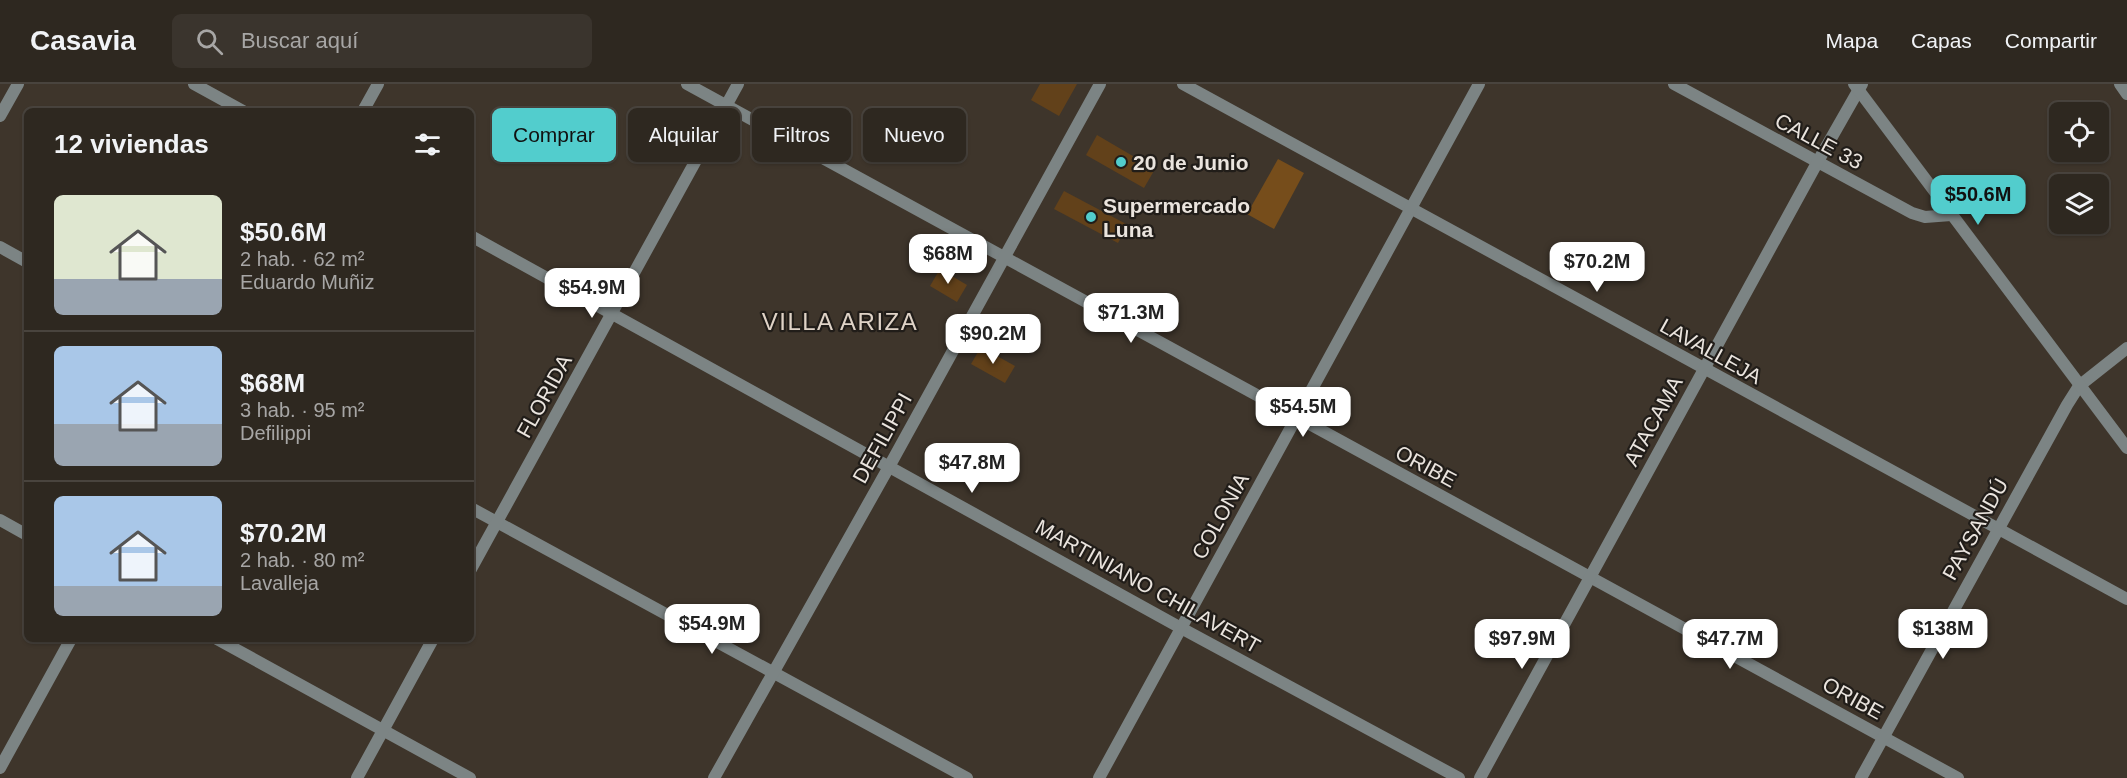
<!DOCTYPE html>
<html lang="es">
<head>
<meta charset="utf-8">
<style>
  :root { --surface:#2e2820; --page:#3a342d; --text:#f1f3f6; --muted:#a7a6a5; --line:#49443e; --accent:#52cdcd }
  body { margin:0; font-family:Helvetica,sans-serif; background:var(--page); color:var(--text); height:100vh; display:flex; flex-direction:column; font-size:22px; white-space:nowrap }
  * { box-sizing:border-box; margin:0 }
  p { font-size:20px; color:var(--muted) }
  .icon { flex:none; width:33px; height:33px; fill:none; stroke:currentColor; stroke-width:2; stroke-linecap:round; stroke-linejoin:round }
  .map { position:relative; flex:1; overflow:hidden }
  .drawer { position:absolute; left:24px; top:24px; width:450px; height:534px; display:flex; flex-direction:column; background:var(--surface); border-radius:9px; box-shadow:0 2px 4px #0004,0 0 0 2px var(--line) }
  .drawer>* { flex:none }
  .top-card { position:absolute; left:492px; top:24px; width:570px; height:54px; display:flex; gap:12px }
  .controls { position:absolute; left:2049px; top:18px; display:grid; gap:12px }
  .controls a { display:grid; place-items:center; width:60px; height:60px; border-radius:9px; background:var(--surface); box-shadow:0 2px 4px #0004,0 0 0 2px var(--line); font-size:30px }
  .price { position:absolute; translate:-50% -51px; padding:0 14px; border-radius:12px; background:#fff; color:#222; font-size:20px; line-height:39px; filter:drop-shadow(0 2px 3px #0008) }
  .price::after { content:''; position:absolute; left:50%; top:36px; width:18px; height:14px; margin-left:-9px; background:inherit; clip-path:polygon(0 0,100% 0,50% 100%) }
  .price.selected { background:var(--accent); color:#111 }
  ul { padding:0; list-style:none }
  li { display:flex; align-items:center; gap:18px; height:150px; padding:0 30px }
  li+li { border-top:2px solid var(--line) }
  li span { display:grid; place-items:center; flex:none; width:168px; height:120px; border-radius:9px; color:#555 }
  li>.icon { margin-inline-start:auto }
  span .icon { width:72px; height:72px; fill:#fffc; stroke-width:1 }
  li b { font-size:26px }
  h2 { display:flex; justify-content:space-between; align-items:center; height:72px; padding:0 30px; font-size:26px }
  .tag { padding:0 21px; border-radius:9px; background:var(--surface); box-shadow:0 2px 4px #0004,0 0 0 2px var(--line); font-size:21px; line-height:54px }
  .tag.selected { background:var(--accent); color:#111 }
  header { display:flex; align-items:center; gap:36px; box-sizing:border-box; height:84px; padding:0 30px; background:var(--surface); border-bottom:2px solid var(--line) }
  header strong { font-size:28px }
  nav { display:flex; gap:33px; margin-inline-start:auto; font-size:21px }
  .search { width:420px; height:54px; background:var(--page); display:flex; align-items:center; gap:15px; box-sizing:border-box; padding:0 21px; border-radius:9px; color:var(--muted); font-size:22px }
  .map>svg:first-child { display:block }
</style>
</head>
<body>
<header>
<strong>Casavia</strong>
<div class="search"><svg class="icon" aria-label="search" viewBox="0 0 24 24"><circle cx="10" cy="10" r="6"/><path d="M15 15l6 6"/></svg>Buscar aquí</div>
<nav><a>Mapa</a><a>Capas</a><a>Compartir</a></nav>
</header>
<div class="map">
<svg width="2127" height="694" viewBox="0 0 2127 694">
  <rect width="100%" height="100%" fill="#3e352b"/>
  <polygon fill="#764d1b" points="1278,75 1304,89 1274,145 1247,130"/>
  <g fill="#62411a">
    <polygon points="1040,0 1077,0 1059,32 1031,16"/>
    <polygon points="1097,51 1155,85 1144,104 1086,71"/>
    <polygon points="1064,107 1128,141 1118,159 1054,125"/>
    <polygon points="940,185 967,201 957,218 930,202"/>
    <polygon points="981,263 1015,282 1005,299 971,280"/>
  </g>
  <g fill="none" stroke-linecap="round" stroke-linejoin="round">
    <g stroke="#7c8484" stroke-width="12">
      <polyline points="194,0 243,27"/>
      <polyline points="687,0 1958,694"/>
      <polyline points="1183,0 2127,515"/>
      <polyline points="1674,0 1912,129 1925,133 1951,131"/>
      <polyline points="2120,0 2127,10"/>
      <polyline points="363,27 378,0"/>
      <polyline points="0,32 18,0"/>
      <polyline points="471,152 1181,544 1459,694"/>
      <polyline points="0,163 27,178"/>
      <polyline points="471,424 967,694"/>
      <polyline points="0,436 27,451"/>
      <polyline points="471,485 738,0"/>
      <polyline points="217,555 470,694"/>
      <polyline points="0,684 71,555"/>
      <polyline points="357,694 433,555"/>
      <polyline points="714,694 890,381 1100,0"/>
      <polyline points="1099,694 1479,0"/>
      <polyline points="1480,694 1817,79 1862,0"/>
      <polyline points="1861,694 2067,321 2079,302 2127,264"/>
    </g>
    <polyline stroke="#7c8484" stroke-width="12" points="1854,0 2127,364"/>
  </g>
  <g fill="#52cdcd" stroke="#211d19" stroke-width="2">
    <circle cx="1121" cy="78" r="6"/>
    <circle cx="1091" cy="133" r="6"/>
  </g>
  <g text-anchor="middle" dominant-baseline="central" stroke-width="4.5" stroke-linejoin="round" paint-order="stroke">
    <g font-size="21" fill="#eae4de" stroke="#211d19">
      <text transform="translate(1819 57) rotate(28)">CALLE 33</text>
      <text transform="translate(1711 267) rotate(29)">LAVALLEJA</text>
      <text transform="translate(544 312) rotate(-61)">FLORIDA</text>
      <text transform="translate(1653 337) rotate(-61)">ATACAMA</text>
      <text transform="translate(882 354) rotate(-61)">DEFILIPPI</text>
      <text transform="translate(1426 382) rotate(28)">ORIBE</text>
      <text transform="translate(1220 432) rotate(-61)">COLONIA</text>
      <text transform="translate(1975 445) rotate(-61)">PAYSANDÚ</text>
      <text transform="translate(1148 502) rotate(29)">MARTINIANO CHILAVERT</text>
      <text transform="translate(1853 614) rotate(29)">ORIBE</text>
    </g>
    <g font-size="21" font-weight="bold" fill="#eae4de" stroke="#211d19" text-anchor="start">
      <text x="1133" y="78">20 de Junio</text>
      <text x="1103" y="121">Supermercado<tspan x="1103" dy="24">Luna</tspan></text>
    </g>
    <g font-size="24" letter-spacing="1.5" fill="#dfd3c7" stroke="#211d19">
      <text x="840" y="237">VILLA ARIZA</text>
    </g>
  </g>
</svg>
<div class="controls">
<a><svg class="icon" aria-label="locate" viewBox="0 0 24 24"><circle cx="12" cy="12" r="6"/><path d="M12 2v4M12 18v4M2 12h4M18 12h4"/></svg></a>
<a><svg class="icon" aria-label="layers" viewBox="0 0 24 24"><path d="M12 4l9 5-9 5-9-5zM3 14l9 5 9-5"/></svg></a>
</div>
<b class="price selected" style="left:1978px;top:142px">$50.6M</b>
<b class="price" style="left:948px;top:201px">$68M</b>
<b class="price" style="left:1597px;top:209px">$70.2M</b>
<b class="price" style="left:592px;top:235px">$54.9M</b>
<b class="price" style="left:1131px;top:260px">$71.3M</b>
<b class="price" style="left:993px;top:281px">$90.2M</b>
<b class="price" style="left:1303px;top:354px">$54.5M</b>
<b class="price" style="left:972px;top:410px">$47.8M</b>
<b class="price" style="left:712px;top:571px">$54.9M</b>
<b class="price" style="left:1943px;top:576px">$138M</b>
<b class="price" style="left:1522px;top:586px">$97.9M</b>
<b class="price" style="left:1730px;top:586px">$47.7M</b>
<div class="top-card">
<a class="tag selected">Comprar</a>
<a class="tag">Alquilar</a>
<a class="tag">Filtros</a>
<a class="tag">Nuevo</a>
</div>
<section class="drawer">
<h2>12 viviendas<svg class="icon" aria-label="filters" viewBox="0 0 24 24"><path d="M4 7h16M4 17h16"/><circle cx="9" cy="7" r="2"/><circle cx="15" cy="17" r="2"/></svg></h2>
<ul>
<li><span style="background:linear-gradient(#dfe7d0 70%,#9aa5b1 0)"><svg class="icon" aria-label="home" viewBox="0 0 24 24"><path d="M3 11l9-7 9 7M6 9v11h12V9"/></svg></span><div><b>$50.6M</b><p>2 hab. · 62 m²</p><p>Eduardo Muñiz</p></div></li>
<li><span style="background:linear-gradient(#a9c7e8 65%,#9aa5b1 0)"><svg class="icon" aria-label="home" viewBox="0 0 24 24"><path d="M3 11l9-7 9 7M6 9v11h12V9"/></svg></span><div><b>$68M</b><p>3 hab. · 95 m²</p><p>Defilippi</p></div></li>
<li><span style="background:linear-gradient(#a9c7e8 75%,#9aa5b1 0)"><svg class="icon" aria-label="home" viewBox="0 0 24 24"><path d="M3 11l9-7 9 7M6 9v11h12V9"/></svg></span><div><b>$70.2M</b><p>2 hab. · 80 m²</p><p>Lavalleja</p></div></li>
</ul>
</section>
</div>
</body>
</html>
